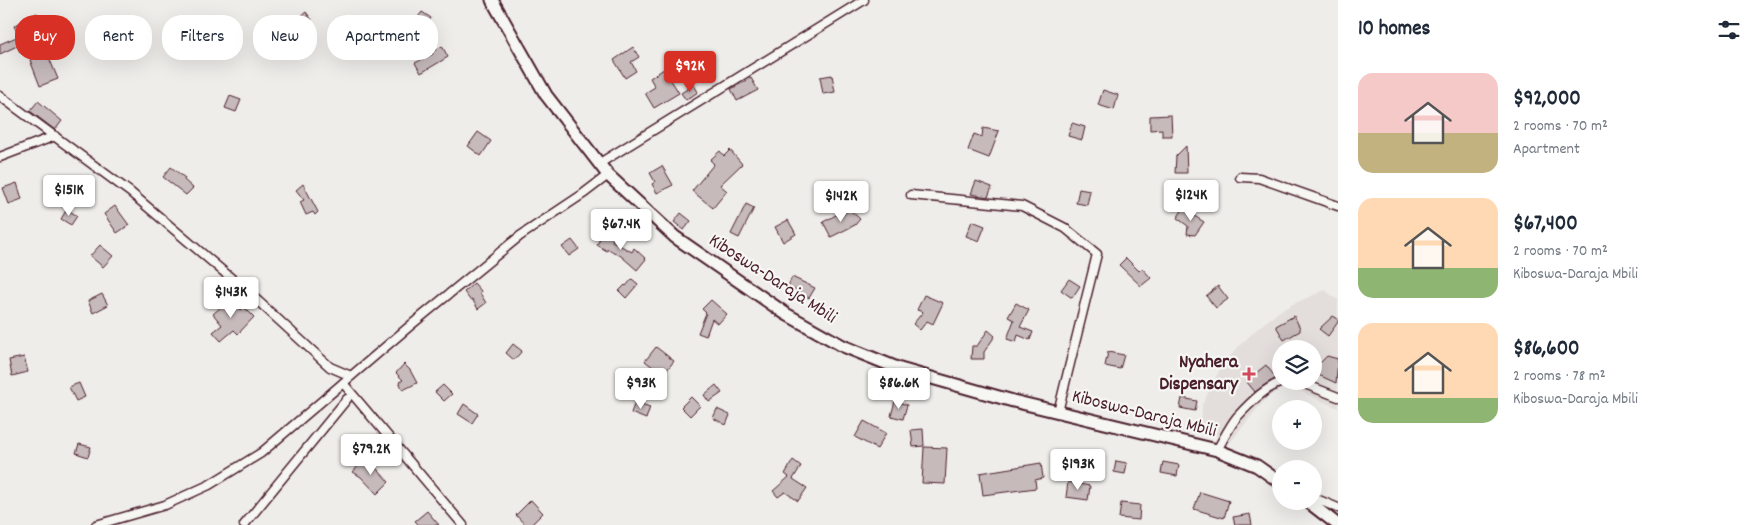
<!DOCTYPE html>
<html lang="en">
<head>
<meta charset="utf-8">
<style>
  :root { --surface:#fff; --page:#f6f6f7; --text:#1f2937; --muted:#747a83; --accent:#d93025 }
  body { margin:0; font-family:Dekko,sans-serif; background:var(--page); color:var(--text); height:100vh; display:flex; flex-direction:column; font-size:19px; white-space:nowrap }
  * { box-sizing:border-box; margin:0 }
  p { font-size:16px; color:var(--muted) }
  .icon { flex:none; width:28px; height:28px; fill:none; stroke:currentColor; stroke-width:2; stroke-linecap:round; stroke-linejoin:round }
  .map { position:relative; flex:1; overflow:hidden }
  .details { display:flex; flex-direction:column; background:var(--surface); width:425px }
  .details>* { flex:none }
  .banner { position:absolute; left:15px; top:15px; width:475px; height:45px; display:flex; gap:10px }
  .tools { position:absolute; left:1272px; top:340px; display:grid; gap:10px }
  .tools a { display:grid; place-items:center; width:50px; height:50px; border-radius:50%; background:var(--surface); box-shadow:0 5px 20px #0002; font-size:25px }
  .price { position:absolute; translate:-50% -42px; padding:0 11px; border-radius:5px; background:#fff; color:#222; font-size:16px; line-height:32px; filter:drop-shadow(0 1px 2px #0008) }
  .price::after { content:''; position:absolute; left:50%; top:30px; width:15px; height:11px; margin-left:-8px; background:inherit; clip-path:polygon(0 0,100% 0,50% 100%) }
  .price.selected { background:var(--accent); color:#fff }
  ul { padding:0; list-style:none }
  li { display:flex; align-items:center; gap:15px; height:125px; padding:0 20px }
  li span { display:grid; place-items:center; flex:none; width:140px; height:100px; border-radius:15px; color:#555 }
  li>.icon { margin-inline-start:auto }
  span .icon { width:60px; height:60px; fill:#fffc; stroke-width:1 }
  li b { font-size:21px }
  h2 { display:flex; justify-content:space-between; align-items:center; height:60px; padding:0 20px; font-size:21px }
  .pill { padding:0 18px; border-radius:20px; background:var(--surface); box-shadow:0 5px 20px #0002; font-size:18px; line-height:45px }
  .pill.selected { background:var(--accent); color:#fff }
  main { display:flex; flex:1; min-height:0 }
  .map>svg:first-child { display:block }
</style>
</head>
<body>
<main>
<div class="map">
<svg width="1338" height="525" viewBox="0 0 1338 525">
  <rect width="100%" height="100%" fill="#efedea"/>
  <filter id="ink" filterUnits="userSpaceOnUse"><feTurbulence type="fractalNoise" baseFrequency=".02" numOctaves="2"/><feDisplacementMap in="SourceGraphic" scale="10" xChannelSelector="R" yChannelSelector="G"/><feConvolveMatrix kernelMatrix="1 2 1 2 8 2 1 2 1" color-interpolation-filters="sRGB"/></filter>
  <g filter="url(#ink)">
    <path fill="#e3dedc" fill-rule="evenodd" d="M1325 290 1338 300V408L1297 390 1279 386 1257 409 1230 443 1201 428 1202 405 1221 367 1239 346 1259 327 1280 311 1295 303ZM1281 349H1314V381H1281Z"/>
    <g fill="#c6babb" stroke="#4a1f2b">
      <polygon points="306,12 312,20 307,24 310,28 297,40 285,28 299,15 300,17"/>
      <polygon points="422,12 431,18 424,28 422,28 407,41 408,44 398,50 393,41 409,31 408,30"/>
      <polygon points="37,13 48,35 20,52 17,46 0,54 0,44 19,36 14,26"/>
      <polygon points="442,46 448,57 421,73 415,63 433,54 432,52"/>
      <polygon points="633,47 639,57 631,62 636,71 625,78 614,60"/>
      <polygon points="47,53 58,79 40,86 30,60"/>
      <polygon points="664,69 679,93 654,108 645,93 655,87 650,78"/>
      <polygon points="832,75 835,92 823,94 820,77"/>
      <polygon points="751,78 758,90 737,101 731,89"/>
      <polygon points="694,85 698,92 686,100 681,93"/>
      <polygon points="1103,90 1118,95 1114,110 1098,105"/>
      <polygon points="230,96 241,100 236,112 225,108"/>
      <polygon points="38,101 62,121 55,130 30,111"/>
      <polygon points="1171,115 1172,136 1162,136 1162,129 1150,130 1150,116"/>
      <polygon points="1072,123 1085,127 1082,140 1068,136"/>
      <polygon points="983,128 999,131 989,158 968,150 974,134 982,137"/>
      <polygon points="478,132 491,141 481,156 468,146"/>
      <polygon points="1186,146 1187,173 1175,173 1176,156"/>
      <polygon points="730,150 742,164 720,185 727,191 713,208 692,191 714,164 710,160 720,151 724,156"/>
      <polygon points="662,166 673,185 657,193 652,184 655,182 650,173"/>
      <polygon points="171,167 185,178 184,180 193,188 186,195 163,177"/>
      <polygon points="976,181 992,187 988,197 971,194"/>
      <polygon points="17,183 22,199 9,204 3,188"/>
      <polygon points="303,184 318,212 315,215 313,212 306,215 300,202 304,200 296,190"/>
      <polygon points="1079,189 1090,191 1087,205 1076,203"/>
      <polygon points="746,204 754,208 739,238 731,234"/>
      <polygon points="115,206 129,225 117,233 104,214"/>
      <polygon points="67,209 77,216 71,225 61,219"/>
      <polygon points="849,209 860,219 855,225 831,237 823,222 838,214 840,218"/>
      <polygon points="1183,209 1204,222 1195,235 1187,234 1188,226 1177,218"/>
      <polygon points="681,213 691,221 684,230 674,222"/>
      <polygon points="788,220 796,234 783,242 775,227"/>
      <polygon points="972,221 985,226 979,241 966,236"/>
      <polygon points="603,232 614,237 612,241 632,252 634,248 646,259 637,270 621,256 608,249 607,251 597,245"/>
      <polygon points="572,240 579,249 569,256 562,247"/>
      <polygon points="100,245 113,256 103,267 90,256"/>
      <polygon points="1126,258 1139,271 1142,268 1151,278 1141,286 1119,265"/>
      <polygon points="792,277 815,288 809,298 788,286"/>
      <polygon points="632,279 638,284 626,298 619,291 625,285 626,286"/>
      <polygon points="1069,279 1080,286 1072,298 1061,290"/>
      <polygon points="474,283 481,291 480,293 486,303 478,309 472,299 470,300 464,292"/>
      <polygon points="1218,286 1228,299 1216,308 1206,296"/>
      <polygon points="102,294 108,305 93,313 88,301"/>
      <polygon points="924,295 943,303 933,324 927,321 920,330 913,324 923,312 917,310"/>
      <polygon points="231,298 241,310 244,307 254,317 238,334 234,330 221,341 213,332 222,325 213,314"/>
      <polygon points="711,300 727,314 718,324 712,319 706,336 698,333 706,313 702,309"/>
      <polygon points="1016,303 1029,310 1020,327 1033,332 1030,340 1018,335 1016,342 1007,339 1014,320 1008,317"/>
      <polygon points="1294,316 1300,328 1300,331 1284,340 1276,326"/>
      <polygon points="1333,316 1338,319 1338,322 1328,336 1319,329"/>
      <polygon points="988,330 995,336 984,352 984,359 971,359 972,346 977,346"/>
      <polygon points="513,344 522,351 514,360 506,353"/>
      <polygon points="656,347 674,361 663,375 645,361"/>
      <polygon points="1108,352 1124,355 1120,369 1105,366"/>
      <polygon points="1327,356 1338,359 1336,383 1314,373 1314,369"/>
      <polygon points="24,357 28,372 12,376 9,360"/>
      <polygon points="404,364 410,370 417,383 403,390 399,382 403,380 396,373"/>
      <polygon points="1266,365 1276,378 1255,392 1246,381"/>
      <polygon points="79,383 85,397 76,401 69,387"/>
      <polygon points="443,385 452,394 444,401 435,392"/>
      <polygon points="716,385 722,393 709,402 704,395"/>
      <polygon points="691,397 700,406 690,416 681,407"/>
      <polygon points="1182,398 1197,401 1195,411 1180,408"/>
      <polygon points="895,401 907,405 903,419 891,416"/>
      <polygon points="635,402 650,407 646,419 631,413"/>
      <polygon points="464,404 478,414 472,423 458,414"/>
      <polygon points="717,409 730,415 726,425 713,418"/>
      <polygon points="864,421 886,433 877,449 855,437"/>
      <polygon points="923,429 924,446 913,447 911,430"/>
      <polygon points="79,444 91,447 88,457 76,453"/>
      <polygon points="924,447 947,448 945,484 922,483"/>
      <polygon points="1066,455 1076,457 1074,469 1063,466"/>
      <polygon points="366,457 389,482 377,494 361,477 353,472"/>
      <polygon points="793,460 801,466 793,479 807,488 798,501 785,492 778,497 773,491 789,477 785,474"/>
      <polygon points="1116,461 1127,463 1125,474 1114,472"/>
      <polygon points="1163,462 1179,465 1177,476 1161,473"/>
      <polygon points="1041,463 1043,478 1035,480 1036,488 983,495 980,473"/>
      <polygon points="1068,482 1090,486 1088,500 1066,497"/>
      <polygon points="1200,492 1229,501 1224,518 1194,509"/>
      <polygon points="531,500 543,513 531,525 525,525 516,515"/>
      <polygon points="1121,503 1140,505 1139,520 1119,518"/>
      <polygon points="427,511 439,525 419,525 415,521"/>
      <polygon points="1250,514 1252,525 1235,525 1233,517"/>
    </g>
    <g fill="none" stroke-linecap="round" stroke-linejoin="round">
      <g stroke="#4a1f2b" stroke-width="11">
        <g id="minor">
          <polyline points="0,96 130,192 258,301 330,367 351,376"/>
          <polyline points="0,157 55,136"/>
          <polyline points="600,163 864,0"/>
          <polyline points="1240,177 1259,178 1338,206"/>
          <polyline points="911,195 1022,206 1065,228 1097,254 1058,412"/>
          <polyline points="1297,381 1338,397"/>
          <polyline points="343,383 463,525"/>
          <path d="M1217 450C1223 440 1229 427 1237 417 1249 404 1269 383 1287 381"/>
          <polyline points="1314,498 1338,508"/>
          <polyline points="96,525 165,505 209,485 261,453 411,325 520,236 583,194 608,175"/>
          <polyline points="244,525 347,399"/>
        </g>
      </g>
      <g stroke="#4a1f2b" stroke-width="15">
        <g id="secondary">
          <polyline points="492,0 546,95 608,175 675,237 786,314 843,346 900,369 1013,401 1217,450 1257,466 1281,483"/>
          <polyline points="1307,501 1338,525"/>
        </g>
      </g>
      <use href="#minor" stroke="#f6f6f2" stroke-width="8"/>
      <use href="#secondary" stroke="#f6f6f2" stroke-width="11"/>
    </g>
  </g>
  <path fill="#d1495b" stroke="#f6f6f2" stroke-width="2" d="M1246.5 366.5h5v5h5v5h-5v5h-5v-5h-5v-5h5z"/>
  <g text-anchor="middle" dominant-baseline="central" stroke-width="4.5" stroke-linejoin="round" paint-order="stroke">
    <g font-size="19" fill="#4a1f2b" stroke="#f6f6f2">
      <text transform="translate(772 280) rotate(33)">Kiboswa-Daraja Mbili</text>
      <text transform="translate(1144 415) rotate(14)">Kiboswa-Daraja Mbili</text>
    </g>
    <g font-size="19" font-weight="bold" fill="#4a1f2b" stroke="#f6f6f2" text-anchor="end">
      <text x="1238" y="363">Nyahera<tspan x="1238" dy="22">Dispensary</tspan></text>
    </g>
  </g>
</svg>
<div class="tools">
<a><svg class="icon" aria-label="layers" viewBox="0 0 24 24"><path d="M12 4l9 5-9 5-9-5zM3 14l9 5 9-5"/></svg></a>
<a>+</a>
<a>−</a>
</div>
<b class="price selected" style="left:690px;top:93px">$92K</b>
<b class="price" style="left:69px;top:217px">$151K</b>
<b class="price" style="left:1191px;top:222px">$124K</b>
<b class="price" style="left:841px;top:223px">$142K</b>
<b class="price" style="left:621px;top:251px">$67.4K</b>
<b class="price" style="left:231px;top:319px">$143K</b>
<b class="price" style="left:641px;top:410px">$93K</b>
<b class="price" style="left:899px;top:410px">$86.6K</b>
<b class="price" style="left:371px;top:476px">$79.2K</b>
<b class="price" style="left:1078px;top:491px">$193K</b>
<div class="banner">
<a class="pill selected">Buy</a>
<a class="pill">Rent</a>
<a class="pill">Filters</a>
<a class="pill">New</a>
<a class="pill">Apartment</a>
</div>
</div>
<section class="details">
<h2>10 homes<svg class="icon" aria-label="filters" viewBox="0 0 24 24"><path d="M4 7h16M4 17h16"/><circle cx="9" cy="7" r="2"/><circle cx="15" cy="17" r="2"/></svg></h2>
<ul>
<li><span style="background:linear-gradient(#f6c9c9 60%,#c2b280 0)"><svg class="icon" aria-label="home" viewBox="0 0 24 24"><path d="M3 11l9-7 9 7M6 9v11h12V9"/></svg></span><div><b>$92,000</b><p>2 rooms · 70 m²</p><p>Apartment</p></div></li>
<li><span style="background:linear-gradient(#ffd9b3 70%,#8fb573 0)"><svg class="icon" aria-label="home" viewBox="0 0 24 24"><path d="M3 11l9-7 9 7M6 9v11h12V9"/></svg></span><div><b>$67,400</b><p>2 rooms · 70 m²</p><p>Kiboswa-Daraja Mbili</p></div></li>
<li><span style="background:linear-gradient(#ffd9b3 75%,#8fb573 0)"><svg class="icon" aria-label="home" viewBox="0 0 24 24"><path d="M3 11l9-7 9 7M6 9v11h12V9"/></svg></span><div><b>$86,600</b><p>2 rooms · 78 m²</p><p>Kiboswa-Daraja Mbili</p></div></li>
</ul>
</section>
</main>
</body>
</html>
